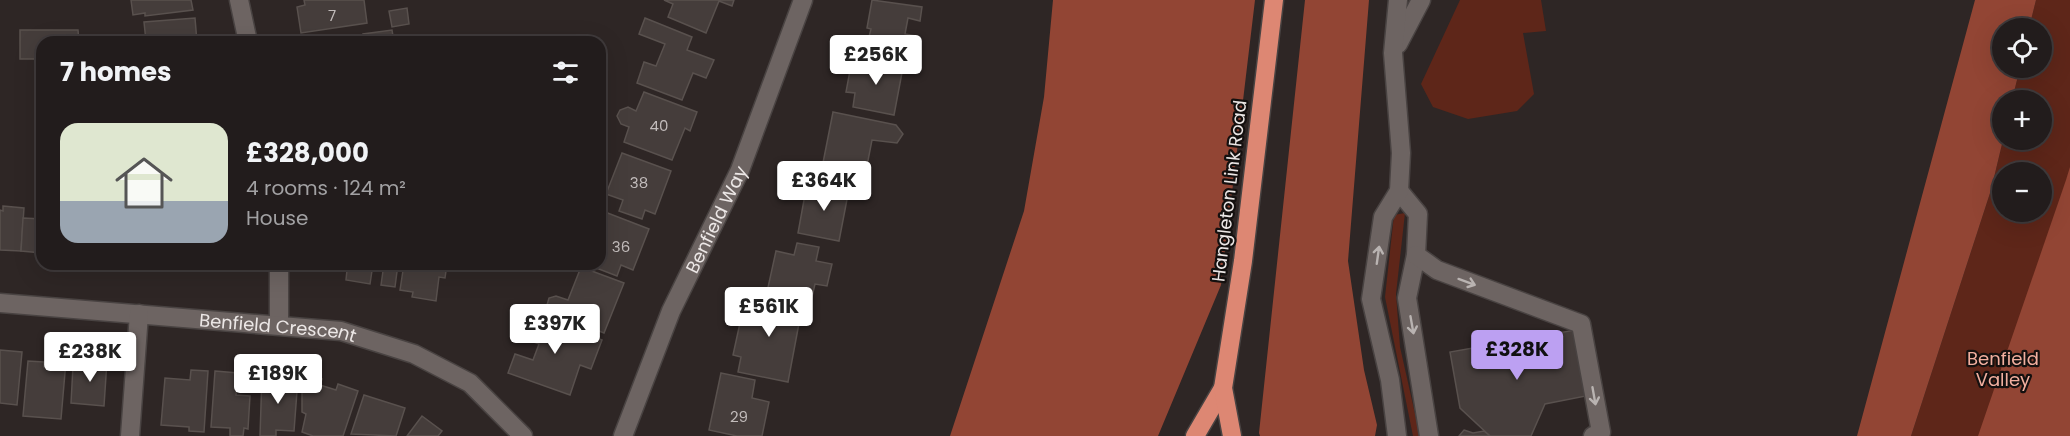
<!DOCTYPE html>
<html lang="en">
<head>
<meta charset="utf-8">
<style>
  :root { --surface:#221c1c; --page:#2e2929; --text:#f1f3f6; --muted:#a2a1a3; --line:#3f3a3b; --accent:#bca0f2 }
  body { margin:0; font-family:Poppins,sans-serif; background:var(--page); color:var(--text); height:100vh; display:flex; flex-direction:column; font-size:22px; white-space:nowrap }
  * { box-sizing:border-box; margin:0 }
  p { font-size:20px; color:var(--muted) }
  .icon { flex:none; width:33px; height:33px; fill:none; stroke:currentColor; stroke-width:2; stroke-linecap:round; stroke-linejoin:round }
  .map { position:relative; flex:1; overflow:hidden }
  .details { position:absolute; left:36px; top:36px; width:570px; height:234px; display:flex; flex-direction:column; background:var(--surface); border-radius:18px; box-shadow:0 6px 24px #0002,0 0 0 2px var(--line) }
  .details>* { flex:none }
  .buttons { position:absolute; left:1992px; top:18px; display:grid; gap:12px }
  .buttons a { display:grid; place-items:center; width:60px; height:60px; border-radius:50%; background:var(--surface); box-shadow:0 6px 24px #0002,0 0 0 2px var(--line); font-size:30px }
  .price { position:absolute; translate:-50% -51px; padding:0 14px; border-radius:6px; background:#fff; color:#222; font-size:20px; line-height:39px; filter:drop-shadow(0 2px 3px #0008) }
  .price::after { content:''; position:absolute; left:50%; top:36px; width:18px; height:14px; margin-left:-9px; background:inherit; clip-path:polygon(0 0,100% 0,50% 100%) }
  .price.active { background:var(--accent); color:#111 }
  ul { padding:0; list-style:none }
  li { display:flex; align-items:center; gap:18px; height:150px; padding:0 24px }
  li span { display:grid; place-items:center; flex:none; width:168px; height:120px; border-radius:18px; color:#555 }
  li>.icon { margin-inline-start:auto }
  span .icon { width:72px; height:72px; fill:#fffc; stroke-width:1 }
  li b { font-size:26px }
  h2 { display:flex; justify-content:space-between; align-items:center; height:72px; padding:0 24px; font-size:26px }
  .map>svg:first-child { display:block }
</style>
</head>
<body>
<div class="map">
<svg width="2070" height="436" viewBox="0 0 2070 436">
  <rect width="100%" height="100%" fill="#2e2625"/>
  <g fill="#5e2619" fill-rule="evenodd">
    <polygon points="1460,0 1541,0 1546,31 1523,33 1534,94 1517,111 1468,119 1433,107 1421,84"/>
    <path d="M2036 0H2070V436H1911L1991 190 2003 140H2042V100H2012L2020 68H2042V28H2029ZM2002 172H2042V212H2002Z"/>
    <polygon points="1405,213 1396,294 1400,347 1420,436 1413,436 1385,297 1394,215"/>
  </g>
  <g fill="#924534">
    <polygon points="1053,0 1255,0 1221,285 1158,436 950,436 1024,211 1044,97"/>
    <polygon points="1305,0 1369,0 1348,261 1364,370 1377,425 1375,436 1260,436 1259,433"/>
    <polygon points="1975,0 2036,0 2029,28 2002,28 2002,68 2020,68 2012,100 2002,100 2003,140 1991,190 1911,436 1857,436"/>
    <polygon points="2070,167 2070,436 1978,436 2066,180"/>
  </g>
  <g fill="#453d3b" stroke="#59514e" stroke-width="1.5">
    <polygon points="131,0 191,0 193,10 145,16 145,13 133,15"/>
    <polygon points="304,0 364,0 367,23 301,33 297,7 305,5"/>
    <polygon points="664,0 734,0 732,6 719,1 706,33 668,17 673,4"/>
    <polygon points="872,0 922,7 920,21 908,18 905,34 917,36 915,50 868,41 871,29 867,28"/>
    <polygon points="407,8 409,24 392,27 389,11"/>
    <polygon points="195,18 197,42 146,41 144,22"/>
    <polygon points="645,18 692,37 687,50 714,60 706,78 693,73 682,100 637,83 644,62 656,66 665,44 639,34"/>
    <polygon points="20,30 78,30 79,42 42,42 42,59 20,59"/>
    <polygon points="392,30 394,42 364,42 363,34"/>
    <polygon points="876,57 904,62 894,115 853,107 855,93 846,92 851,65 874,70"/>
    <polygon points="644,92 697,112 690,131 685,128 672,160 624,142 629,127 621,124 617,116 620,110 628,107 636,111"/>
    <polygon points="833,112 896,125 903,134 897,143 872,140 864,181 821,173"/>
    <polygon points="622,153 671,171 655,214 645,210 642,219 619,211 623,200 606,194"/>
    <polygon points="835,182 850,184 839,241 798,233 806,189 830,194"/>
    <polygon points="3,206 24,208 21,251 0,250 0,210 3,211"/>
    <polygon points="605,212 649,229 633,270 621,265 617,276 586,264 600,264 600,225"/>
    <polygon points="23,218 42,219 42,253 21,251"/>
    <polygon points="797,243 819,247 816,261 832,264 827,286 815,284 811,301 767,292 776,251 794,255"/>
    <polygon points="332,264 373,264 370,284 346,280 347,270 331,268"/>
    <polygon points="384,264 398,264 395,287 381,285"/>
    <polygon points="404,264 447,264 445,278 439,277 436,301 412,297 413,292 400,290"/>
    <polygon points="581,267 624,283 604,333 550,312 547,305 549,298 556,296 568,300"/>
    <polygon points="757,292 803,302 788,382 738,372 741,357 733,355 740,323 750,325"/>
    <polygon points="529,314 602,340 591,369 580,365 570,395 508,373 515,354 533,360 539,344 521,337"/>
    <polygon points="1575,330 1586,396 1545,404 1531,436 1490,436 1460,408 1450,352"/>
    <polygon points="0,350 22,352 17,405 0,403"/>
    <polygon points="88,359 107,361 104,406 71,403 73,366 87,367"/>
    <polygon points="53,360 66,361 61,419 23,416 28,361 44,362 44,367 52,368"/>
    <polygon points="191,370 208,371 204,432 189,431 189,427 161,425 165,378 190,380"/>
    <polygon points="215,371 238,373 236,395 250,396 248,429 244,428 243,436 230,436 230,428 211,427"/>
    <polygon points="306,373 322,379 320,385 336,390 338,384 358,391 343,436 313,436 302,432 306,414 302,412 302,387"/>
    <polygon points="721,373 755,380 752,398 769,402 762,436 737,436 709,430"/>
    <polygon points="262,375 298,378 294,431 276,430 276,436 260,436"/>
    <polygon points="364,395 405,408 396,436 351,434"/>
    <polygon points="422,416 442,431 438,436 407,436"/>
    <polygon points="1464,430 1473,433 1484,431 1490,436 1459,436"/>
  </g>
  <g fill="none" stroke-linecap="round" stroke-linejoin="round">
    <g stroke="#494342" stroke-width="21">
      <g id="minor">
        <polyline points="239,0 248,42"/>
        <polyline points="1398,44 1421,0"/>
        <polyline points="1399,191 1418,214 1416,255 1407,298 1429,436"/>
        <polyline points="1416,255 1437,270 1581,324 1601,432 1593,436"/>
        <polyline points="279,264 279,324"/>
        <path id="s1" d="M0 303 341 331 414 354 470 383 523 436"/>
        <polyline points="130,436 139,314"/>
        <path id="s2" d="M623 436 671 311 740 170 803 0"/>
        <polyline points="1397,436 1390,380 1371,299 1383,217 1399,191 1401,153 1393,53 1398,0"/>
      </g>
    </g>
    <g stroke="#494342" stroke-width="21">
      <g id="highway">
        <polyline points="1195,436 1223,388"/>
        <polyline points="1232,436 1223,388 1243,261 1274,0"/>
      </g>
    </g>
    <use href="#minor" stroke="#6d6462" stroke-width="18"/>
    <use href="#highway" stroke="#dd8773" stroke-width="18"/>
  </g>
  <defs><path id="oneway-shaft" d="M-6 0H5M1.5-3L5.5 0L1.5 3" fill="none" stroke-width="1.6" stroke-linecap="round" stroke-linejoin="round" transform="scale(1.5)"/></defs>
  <g stroke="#b9b3b1">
    <use href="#oneway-shaft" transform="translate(1378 255) rotate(-82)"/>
    <use href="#oneway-shaft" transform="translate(1467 282) rotate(20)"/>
    <use href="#oneway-shaft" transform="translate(1412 325) rotate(80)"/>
    <use href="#oneway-shaft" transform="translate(1594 396) rotate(80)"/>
  </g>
  <g text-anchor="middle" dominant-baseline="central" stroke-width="4.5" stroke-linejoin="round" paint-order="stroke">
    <g font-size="15" fill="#c2bcbb">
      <text x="332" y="15">7</text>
      <text x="659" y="125">40</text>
      <text x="639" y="182">38</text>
      <text x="621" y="246">36</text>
      <text x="739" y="416">29</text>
    </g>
    <g font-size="18" fill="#ece7e6" stroke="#14100f">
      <text transform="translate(1229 191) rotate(-83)">Hangleton Link Road</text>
      <text stroke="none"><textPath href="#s2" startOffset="236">Benfield Way</textPath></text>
      <text stroke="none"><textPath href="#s1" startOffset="279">Benfield Crescent</textPath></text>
    </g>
    <g font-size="18" fill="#f2af9f" stroke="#14100f">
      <text x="2003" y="358">Benfield<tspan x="2003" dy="21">Valley</tspan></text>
    </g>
  </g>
</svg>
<div class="buttons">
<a><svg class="icon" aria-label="locate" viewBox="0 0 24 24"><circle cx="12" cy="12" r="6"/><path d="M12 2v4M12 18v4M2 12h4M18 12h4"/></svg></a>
<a>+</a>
<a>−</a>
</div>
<b class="price" style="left:876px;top:86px">£256K</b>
<b class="price" style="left:824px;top:212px">£364K</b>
<b class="price" style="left:769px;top:338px">£561K</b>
<b class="price" style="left:555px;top:355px">£397K</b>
<b class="price active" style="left:1517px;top:381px">£328K</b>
<b class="price" style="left:90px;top:383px">£238K</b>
<b class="price" style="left:278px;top:405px">£189K</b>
<section class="details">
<h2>7 homes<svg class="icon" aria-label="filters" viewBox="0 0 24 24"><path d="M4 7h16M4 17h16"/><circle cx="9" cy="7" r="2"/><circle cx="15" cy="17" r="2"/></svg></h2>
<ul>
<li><span style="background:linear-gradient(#dfe7d0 65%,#9aa5b1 0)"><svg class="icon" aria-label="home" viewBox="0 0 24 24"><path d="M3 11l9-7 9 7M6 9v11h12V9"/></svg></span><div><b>£328,000</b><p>4 rooms · 124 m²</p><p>House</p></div></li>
</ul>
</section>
</div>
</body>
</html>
